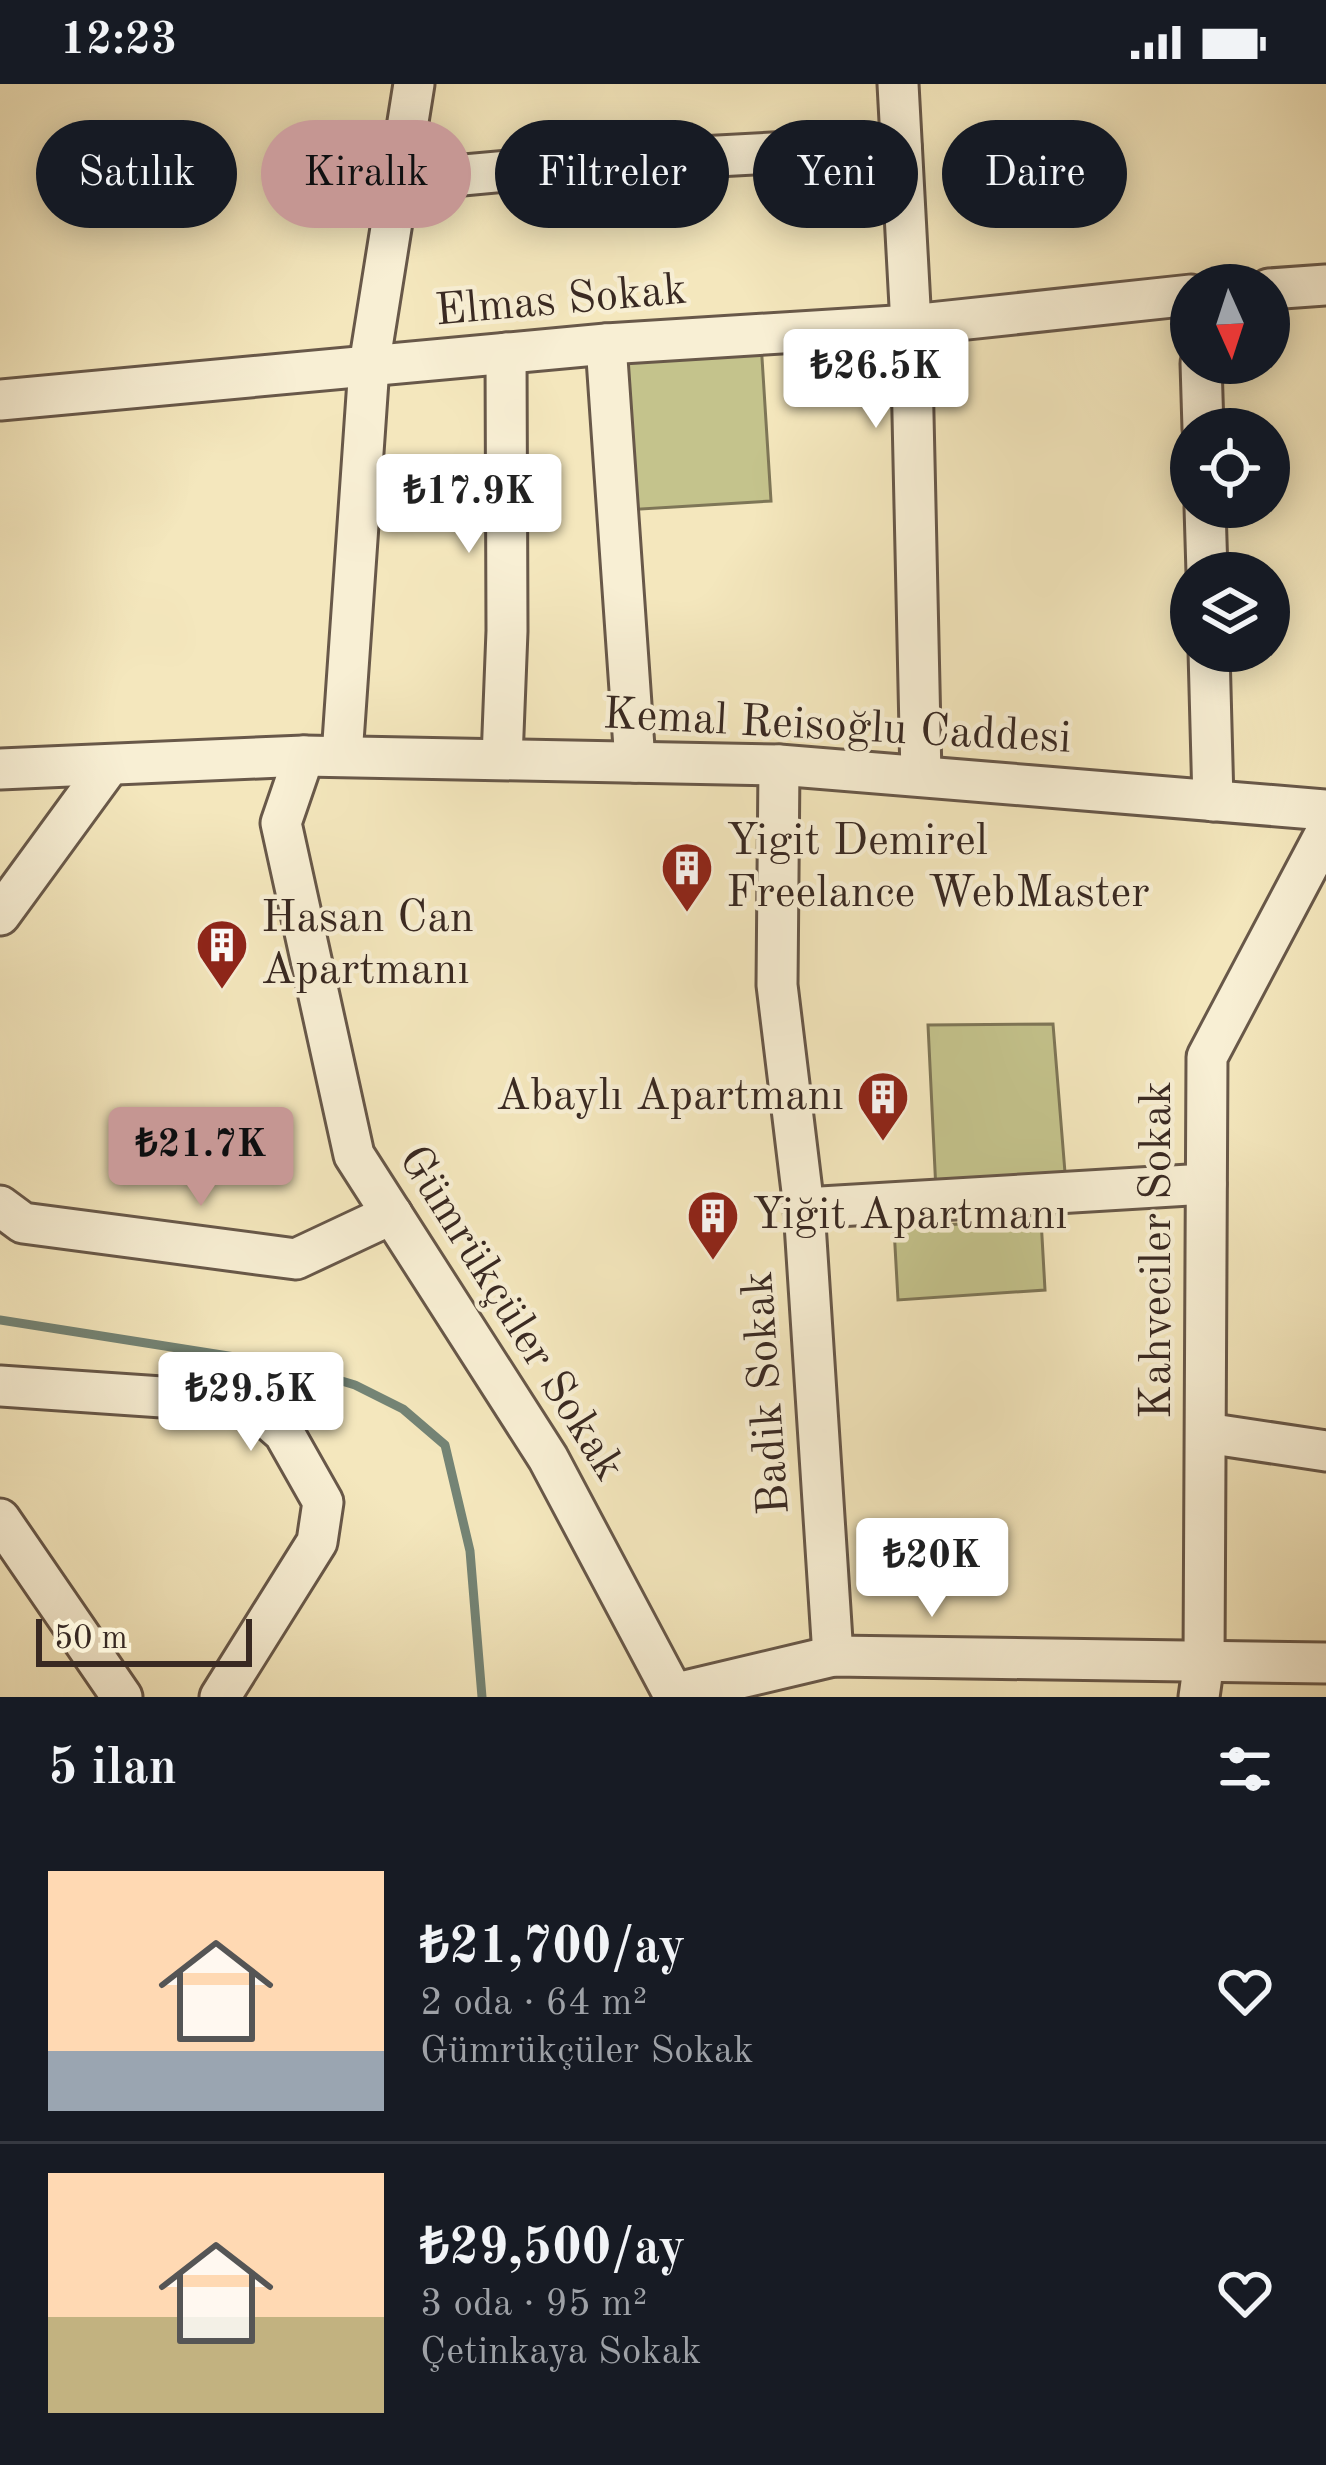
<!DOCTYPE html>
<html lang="tr">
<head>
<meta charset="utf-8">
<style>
  :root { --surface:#171b24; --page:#242831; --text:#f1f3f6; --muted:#9ea1a6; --line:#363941; --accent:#c59692 }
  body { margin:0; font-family:"Old Standard TT",serif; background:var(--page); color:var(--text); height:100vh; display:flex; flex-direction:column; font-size:45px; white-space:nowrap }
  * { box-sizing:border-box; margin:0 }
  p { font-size:39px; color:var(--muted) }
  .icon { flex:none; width:66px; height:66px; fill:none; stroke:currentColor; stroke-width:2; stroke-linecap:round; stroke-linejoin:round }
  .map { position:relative; height:1613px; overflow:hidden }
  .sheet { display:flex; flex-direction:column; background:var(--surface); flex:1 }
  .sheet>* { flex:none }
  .hud { position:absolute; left:36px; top:36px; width:1254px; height:108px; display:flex; gap:24px }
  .needle { width:78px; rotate:177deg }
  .controls { position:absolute; left:1170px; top:180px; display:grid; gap:24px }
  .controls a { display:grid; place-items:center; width:120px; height:120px; border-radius:50%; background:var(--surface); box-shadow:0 6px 30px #0003; font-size:60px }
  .scale { position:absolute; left:36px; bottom:30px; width:216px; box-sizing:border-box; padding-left:12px; border:6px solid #392922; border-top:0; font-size:33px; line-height:42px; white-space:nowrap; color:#392922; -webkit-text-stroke:9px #f8efd4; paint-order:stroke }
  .price { position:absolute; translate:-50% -102px; padding:0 27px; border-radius:12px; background:#fff; color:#222; font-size:39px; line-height:78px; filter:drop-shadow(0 3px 6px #0008) }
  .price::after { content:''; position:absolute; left:50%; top:72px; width:36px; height:27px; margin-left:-18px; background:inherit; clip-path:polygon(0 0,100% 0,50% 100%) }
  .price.active { background:var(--accent); color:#111 }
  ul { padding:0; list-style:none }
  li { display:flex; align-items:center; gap:36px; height:300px; padding:0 48px }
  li+li { border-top:3px solid var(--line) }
  li span { display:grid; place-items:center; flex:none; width:336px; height:240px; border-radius:0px; color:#555 }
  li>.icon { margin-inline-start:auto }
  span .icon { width:144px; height:144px; fill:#fffc; stroke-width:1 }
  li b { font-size:51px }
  h2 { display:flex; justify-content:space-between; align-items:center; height:144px; padding:0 48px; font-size:51px }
  .tag { padding:0 42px; border-radius:54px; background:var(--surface); box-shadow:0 6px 30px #0003; font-size:42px; line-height:108px }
  .tag.active { background:var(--accent); color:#111 }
  .status { display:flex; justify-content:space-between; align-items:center; height:84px; padding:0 60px; background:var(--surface); direction:ltr }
  .status svg { height:33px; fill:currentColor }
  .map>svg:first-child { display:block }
</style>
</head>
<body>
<div class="status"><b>12:23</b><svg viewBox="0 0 49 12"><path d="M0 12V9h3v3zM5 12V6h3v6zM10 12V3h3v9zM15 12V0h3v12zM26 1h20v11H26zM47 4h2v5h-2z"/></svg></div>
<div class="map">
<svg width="1326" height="1613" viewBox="0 0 1326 1613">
  <rect width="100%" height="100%" fill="#f4e7bd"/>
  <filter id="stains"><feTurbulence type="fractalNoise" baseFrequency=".00167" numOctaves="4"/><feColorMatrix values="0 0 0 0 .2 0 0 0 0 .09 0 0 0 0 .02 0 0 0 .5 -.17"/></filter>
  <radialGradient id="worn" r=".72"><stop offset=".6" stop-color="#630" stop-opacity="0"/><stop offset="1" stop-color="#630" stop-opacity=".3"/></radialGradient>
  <g fill="#c4c38c" stroke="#7e7657" stroke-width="3">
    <polygon points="761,258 771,417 625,426 614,267"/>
    <polygon points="1053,940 1066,1101 936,1107 928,941"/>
    <polygon points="1041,1135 1045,1206 898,1216 894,1144"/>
  </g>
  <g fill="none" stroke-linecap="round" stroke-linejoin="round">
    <polyline stroke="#748475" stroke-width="9" points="0,1236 292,1282 355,1301 403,1325 445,1361 470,1467 482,1613"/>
    <g stroke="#685849" stroke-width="45">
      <g id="minor">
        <polyline points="898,0 911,241 921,692"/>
        <polyline points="398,97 606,78 901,62"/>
        <polyline points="1269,205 1326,201"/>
        <polyline points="606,260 635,678"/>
        <polyline points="1201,279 1203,345"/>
        <polyline points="0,316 606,260 911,241 1191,211"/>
        <polyline points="1205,423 1207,489"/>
        <polyline points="1209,567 1213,717"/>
        <polyline points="304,672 281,739 354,1071 548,1374 675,1613"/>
        <polyline points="342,672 369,282 414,0"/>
        <polyline points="502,675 507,547 506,269"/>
        <polyline points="779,681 777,901 804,1124 833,1572"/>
        <polyline points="0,685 304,672 779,681 1326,726"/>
        <polyline points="0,831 108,683"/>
        <polyline points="0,1122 23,1139 296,1175 392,1130"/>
        <polyline points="804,1124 1206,1100"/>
        <polyline points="0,1302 250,1319 284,1349 323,1418 317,1458 220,1613"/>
        <polyline points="1206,1349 1326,1367"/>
        <polyline points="0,1435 122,1613"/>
        <polyline points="673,1610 833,1572 1326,1579"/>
        <polyline points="1199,1613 1204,1577 1207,973 1326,748"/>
      </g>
    </g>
    <use href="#minor" stroke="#f8efd4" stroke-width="39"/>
  </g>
  <defs>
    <g id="building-pin" transform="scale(2.7)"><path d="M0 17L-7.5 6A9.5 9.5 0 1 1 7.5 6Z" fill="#8f2418" stroke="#f8efd4"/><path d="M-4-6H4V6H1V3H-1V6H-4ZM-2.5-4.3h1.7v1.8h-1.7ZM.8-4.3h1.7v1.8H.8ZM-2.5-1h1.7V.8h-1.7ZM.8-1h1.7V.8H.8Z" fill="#fff"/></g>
  </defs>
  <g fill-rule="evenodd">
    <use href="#building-pin" x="687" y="784"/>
    <use href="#building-pin" x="222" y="861"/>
    <use href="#building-pin" x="883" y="1013"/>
    <use href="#building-pin" x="713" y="1132"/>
  </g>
  <g text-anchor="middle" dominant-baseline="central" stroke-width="9" stroke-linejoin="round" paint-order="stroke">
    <g font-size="45" fill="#392922" stroke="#f8efd4">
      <text transform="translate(561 218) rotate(-5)">Elmas Sokak</text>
      <text transform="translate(837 644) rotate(3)">Kemal Reisoğlu Caddesi</text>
      <text transform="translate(1158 1166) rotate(-90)">Kahveciler Sokak</text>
      <text transform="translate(510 1230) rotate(58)">Gümrükçüler Sokak</text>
      <text transform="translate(768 1309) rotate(-94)">Badik Sokak</text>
    </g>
    <g font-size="45" fill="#392922" stroke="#f8efd4" text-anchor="start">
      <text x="726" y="758">Yigit Demirel<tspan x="726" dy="52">Freelance WebMaster</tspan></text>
      <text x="261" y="835">Hasan Can<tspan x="261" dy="52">Apartmanı</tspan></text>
      <text x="844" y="1013" text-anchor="end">Abaylı Apartmanı</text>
      <text x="752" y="1132">Yiğit Apartmanı</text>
    </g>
  </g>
  <rect width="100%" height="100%" filter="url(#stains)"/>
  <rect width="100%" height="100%" fill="url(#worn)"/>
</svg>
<div class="controls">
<a><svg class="needle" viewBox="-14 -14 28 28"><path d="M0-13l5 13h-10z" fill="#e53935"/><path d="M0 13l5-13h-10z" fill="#9ea1a6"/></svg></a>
<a><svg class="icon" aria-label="locate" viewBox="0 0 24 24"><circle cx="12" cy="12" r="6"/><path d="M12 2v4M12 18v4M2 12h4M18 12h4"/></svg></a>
<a><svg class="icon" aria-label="layers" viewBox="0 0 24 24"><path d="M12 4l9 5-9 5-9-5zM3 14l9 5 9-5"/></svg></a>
</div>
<div class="scale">50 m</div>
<b class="price" style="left:876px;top:347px">₺26.5K</b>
<b class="price" style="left:469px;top:472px">₺17.9K</b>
<b class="price active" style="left:201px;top:1125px">₺21.7K</b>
<b class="price" style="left:251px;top:1370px">₺29.5K</b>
<b class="price" style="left:932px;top:1536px">₺20K</b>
<div class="hud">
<a class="tag">Satılık</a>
<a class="tag active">Kiralık</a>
<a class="tag">Filtreler</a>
<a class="tag">Yeni</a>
<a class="tag">Daire</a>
</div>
</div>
<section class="sheet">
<h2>5 ilan<svg class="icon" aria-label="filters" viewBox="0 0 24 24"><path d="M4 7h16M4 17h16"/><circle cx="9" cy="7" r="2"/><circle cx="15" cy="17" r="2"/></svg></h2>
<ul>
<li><span style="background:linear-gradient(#ffd9b3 75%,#9aa5b1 0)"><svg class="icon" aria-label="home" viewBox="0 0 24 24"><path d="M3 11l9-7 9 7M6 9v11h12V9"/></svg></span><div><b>₺21,700/ay</b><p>2 oda · 64 m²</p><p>Gümrükçüler Sokak</p></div><svg class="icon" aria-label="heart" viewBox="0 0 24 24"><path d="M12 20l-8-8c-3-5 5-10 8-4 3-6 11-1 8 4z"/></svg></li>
<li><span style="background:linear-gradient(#ffd9b3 60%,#c2b280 0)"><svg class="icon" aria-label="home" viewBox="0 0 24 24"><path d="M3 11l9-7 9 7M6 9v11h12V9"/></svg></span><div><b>₺29,500/ay</b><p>3 oda · 95 m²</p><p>Çetinkaya Sokak</p></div><svg class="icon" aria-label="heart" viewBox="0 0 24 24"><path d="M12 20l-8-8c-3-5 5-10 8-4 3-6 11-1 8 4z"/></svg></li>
</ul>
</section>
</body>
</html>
